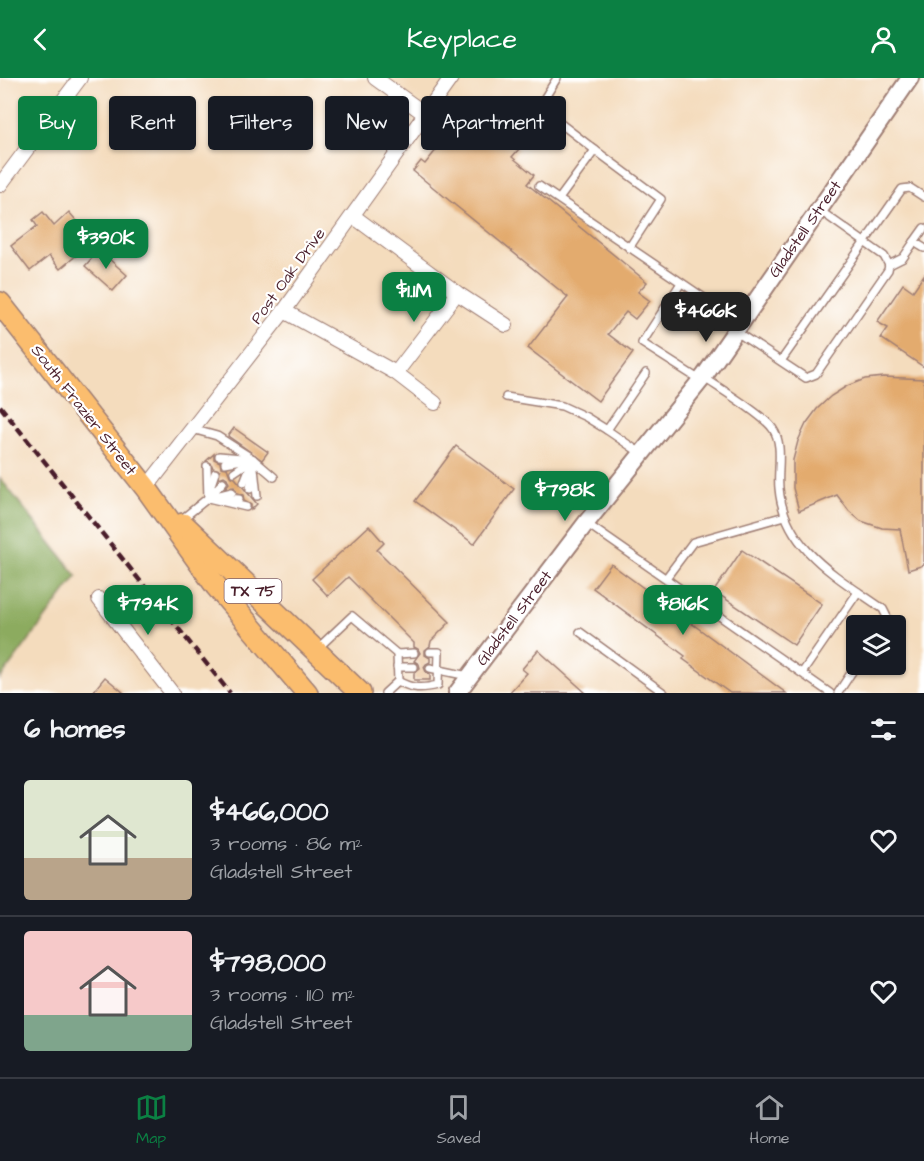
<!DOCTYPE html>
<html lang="en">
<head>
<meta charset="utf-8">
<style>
  :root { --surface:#171b24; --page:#242831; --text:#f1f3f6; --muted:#9ea1a6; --line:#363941; --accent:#0b8043 }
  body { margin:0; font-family:"Architects Daughter",sans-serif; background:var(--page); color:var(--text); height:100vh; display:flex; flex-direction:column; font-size:22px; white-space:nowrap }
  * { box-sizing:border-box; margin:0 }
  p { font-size:20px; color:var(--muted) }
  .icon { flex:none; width:33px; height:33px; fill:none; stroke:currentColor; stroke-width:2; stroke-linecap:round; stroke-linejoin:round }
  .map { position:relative; height:615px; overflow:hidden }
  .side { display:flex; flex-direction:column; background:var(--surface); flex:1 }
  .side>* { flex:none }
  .hud { position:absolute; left:18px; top:18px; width:600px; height:54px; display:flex; gap:12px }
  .tools { position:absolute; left:846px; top:537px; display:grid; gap:12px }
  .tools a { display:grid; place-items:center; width:60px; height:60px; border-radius:6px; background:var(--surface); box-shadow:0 2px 4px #0004; font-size:30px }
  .price { position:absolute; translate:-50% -51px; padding:0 14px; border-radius:12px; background:var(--accent); color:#fff; font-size:20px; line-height:39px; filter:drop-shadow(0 2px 3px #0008) }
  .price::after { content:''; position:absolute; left:50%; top:36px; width:18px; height:14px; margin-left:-9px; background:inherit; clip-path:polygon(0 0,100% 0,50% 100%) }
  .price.on { background:#222; color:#fff }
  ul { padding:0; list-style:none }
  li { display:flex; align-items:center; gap:18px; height:150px; padding:0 24px }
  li+li { border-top:2px solid var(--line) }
  li span { display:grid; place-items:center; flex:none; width:168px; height:120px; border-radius:6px; color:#555 }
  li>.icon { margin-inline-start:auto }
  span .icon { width:72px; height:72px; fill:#fffc; stroke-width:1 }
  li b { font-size:26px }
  h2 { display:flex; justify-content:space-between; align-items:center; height:72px; padding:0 24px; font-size:26px }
  .chip { padding:0 21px; border-radius:6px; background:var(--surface); box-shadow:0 2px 4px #0004; font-size:21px; line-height:54px }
  .chip.on { background:var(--accent); color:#fff }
  header { display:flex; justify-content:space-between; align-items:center; height:78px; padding:0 24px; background:var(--accent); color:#fff; font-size:27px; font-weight:600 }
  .menu { display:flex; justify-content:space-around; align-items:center; height:84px; border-top:2px solid var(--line); background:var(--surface); font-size:16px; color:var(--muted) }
  .menu a { display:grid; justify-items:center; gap:3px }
  .menu .on { color:var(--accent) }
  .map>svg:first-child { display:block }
</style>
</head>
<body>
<header><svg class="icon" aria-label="back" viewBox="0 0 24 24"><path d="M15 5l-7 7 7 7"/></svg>Keyplace<svg class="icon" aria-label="person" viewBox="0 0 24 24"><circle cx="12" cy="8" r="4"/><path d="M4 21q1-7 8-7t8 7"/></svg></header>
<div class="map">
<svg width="924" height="615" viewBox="0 0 924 615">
  <rect width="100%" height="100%" fill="#fff"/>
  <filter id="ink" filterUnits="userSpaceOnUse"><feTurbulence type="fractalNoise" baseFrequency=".0167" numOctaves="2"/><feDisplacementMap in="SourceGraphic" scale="12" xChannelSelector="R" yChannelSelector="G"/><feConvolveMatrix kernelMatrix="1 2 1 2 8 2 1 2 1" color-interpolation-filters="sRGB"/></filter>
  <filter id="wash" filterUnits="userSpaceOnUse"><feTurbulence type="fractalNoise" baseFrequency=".008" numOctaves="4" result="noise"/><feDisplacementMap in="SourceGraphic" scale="24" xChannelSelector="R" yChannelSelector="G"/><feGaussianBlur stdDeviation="1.35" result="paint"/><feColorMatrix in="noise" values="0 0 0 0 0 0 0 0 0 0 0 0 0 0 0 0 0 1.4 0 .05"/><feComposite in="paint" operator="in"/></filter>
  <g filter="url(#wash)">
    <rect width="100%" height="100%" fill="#f4dcbd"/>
    <polygon fill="#8cab5e" stroke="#6b6544" stroke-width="1.5" points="0,400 77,498 0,601"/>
    <g id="blocks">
      <g fill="#e3ab6e">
        <polygon points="461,41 481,58 489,48 495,53 504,42 520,55 512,65 519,71 512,79 534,97 527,106 647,204 638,214 650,223 635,241 626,234 608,256 633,275 598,323 528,270 568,219 413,93 421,83 425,86"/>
        <polygon points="43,134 54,148 69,134 81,148 65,161 78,176 60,191 49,178 30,193 11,168 37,148 33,142"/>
        <polygon points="99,172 127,197 113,213 85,188"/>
        <polygon points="924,197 924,289 881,260 888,250 877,244 903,206 913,213"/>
        <polygon points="884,299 924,301 924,487 908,492 900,451 882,450 861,443 849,433 837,417 799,433 793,410 793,382 798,363 806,346 817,331 831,318 847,308 865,301"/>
        <polygon points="234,350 268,374 262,382 228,358"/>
        <polygon points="456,368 514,411 474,466 415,423"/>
        <polygon points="214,376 214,381 220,384 221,389 227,390 230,398 235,400 257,426 251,432 251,427 244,423 243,417 237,415 234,409 225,410 229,405 227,400 224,398 219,400 220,392 213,390 211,385 206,383"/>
        <polygon points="369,448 384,465 377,472 450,544 431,563 430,568 425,572 425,577 430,580 430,584 426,586 424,589 426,594 430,596 430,602 414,602 414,595 420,590 419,586 414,583 420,575 418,571 414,569 414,565 348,499 328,518 312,501"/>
        <polygon points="742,472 822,526 794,567 714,513"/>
        <polygon points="611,486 786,615 730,615 683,581 685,578 593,510"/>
        <polygon points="538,572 586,615 509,615 527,595 522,591"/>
        <polygon points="105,599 124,615 92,615"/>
      </g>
    </g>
  </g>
  <g filter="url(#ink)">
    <use href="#blocks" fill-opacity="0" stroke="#9f7e74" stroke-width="1.5"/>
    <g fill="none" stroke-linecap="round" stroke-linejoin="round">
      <g stroke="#9f7e74" stroke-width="10">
        <g id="service">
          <polyline points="557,0 539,29 595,72 559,121"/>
          <polyline points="595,72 661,121 629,170"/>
          <polyline points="539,108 741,245"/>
          <polyline points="819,132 884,178 889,187"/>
          <polyline points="914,164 924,150"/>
          <polyline points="889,187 903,180 914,164 924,170"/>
          <polyline points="681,205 642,265 700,302"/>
          <polyline points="735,253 806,300 816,296 888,192 889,187"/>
          <polyline points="781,283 902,111 910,110 924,119"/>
          <path d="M703 299C719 310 764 337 773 351 784 367 777 392 779 410 784 471 838 499 883 531L887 539 884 548"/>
          <polyline points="506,319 562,328 586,339 607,352"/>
          <polyline points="192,351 217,358 253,381 274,399"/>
          <polyline points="642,376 607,352 646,295"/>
          <polyline points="219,378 253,381 257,418"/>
          <polyline points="225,385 242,382"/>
          <polyline points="207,388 208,420 246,429"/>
          <polyline points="234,394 253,381 244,404"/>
          <polyline points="223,404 208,420 232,414"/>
          <polyline points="210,410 215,395"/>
          <polyline points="250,411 252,396"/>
          <polyline points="224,420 239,421"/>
          <polyline points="182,441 208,420"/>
          <polyline points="586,445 830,615"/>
          <polyline points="666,500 693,464 785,438"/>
          <polyline points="580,554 664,615"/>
          <polyline points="317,571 352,538 397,576 398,603 385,615"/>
          <polyline points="397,576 414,575"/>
          <polyline points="397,589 414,589"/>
          <polyline points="430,590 468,598"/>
          <polyline points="802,595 858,514"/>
          <path d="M398 603C412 611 422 611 438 607L439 574H430"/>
          <polyline points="838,615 857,586"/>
        </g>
      </g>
      <g stroke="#9f7e74" stroke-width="16">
        <g id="minor">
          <polyline points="375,0 425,36"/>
          <polyline points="0,107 80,0"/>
          <polyline points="353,138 457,215 506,247"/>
          <polyline points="284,233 396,295 435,325"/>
          <polyline points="396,295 457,215"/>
          <polyline points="146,410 284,233 451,0"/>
          <polyline points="99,521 172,615"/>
        </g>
      </g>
      <g stroke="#9f7e74" stroke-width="20">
        <polyline id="tertiary" points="457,615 586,445 705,297 910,0"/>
      </g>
      <g stroke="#9f7e74" stroke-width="24">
        <g id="primary">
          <polyline points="0,225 146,410 216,508 307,615"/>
          <polyline points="183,446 360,615"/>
        </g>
      </g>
      <use href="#service" stroke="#fff" stroke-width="7"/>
      <use href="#minor" stroke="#fff" stroke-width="14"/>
      <use href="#tertiary" stroke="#fff" stroke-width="16"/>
      <use href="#primary" stroke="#fbbd6e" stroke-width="21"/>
      <polyline stroke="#4a1f2b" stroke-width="4.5" stroke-dasharray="9 4.5" stroke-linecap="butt" points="0,328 230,615"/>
    </g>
  </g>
  <g text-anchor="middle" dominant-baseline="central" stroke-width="4.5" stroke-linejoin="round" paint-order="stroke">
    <rect fill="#fff" stroke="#80626b" stroke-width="1.5" x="224.5" y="501" width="57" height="24" rx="4.5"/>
    <g font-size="15" font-weight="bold" fill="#4a1f2b">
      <text x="253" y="513">TX 75</text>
    </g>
    <g font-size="16" fill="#4a1f2b" stroke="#fff">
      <text transform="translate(805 151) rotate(-55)">Gladstell Street</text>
      <text transform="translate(288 198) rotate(-54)">Post Oak Drive</text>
      <text transform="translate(84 332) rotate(52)">South Frazier Street</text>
      <text transform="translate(514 540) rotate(-53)">Gladstell Street</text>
    </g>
  </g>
</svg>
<div class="tools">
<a><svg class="icon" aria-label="layers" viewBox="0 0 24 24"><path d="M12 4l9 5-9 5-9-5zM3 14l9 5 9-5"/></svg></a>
</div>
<b class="price" style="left:106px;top:192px">$390K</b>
<b class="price" style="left:414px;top:245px">$1.1M</b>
<b class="price on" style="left:706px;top:265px">$466K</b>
<b class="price" style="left:565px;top:444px">$798K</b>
<b class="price" style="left:148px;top:558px">$794K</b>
<b class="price" style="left:683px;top:558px">$816K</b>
<div class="hud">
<a class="chip on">Buy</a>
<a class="chip">Rent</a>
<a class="chip">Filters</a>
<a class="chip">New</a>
<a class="chip">Apartment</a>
</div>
</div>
<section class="side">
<h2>6 homes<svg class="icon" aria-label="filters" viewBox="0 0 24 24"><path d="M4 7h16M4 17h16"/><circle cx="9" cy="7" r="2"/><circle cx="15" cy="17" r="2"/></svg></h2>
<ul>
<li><span style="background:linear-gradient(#dfe7d0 65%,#b9a48a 0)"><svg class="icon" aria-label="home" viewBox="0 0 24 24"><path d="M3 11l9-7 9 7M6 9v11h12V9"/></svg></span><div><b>$466,000</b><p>3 rooms · 86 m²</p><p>Gladstell Street</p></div><svg class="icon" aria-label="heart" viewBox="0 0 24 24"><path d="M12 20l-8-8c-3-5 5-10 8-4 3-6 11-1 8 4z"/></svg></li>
<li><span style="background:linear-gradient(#f6c9c9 70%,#7fa58c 0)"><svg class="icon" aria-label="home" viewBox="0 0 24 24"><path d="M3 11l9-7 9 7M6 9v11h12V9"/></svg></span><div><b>$798,000</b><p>3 rooms · 110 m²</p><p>Gladstell Street</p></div><svg class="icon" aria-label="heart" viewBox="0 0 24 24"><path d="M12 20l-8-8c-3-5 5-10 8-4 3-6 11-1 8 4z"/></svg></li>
</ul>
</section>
<nav class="menu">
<a class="on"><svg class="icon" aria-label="map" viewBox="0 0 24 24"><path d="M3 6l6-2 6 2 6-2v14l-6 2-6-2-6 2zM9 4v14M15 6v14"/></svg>Map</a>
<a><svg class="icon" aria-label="saved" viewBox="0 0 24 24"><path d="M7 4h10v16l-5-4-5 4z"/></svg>Saved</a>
<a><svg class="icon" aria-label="home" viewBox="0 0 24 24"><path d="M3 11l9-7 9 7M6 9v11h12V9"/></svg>Home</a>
</nav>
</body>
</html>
